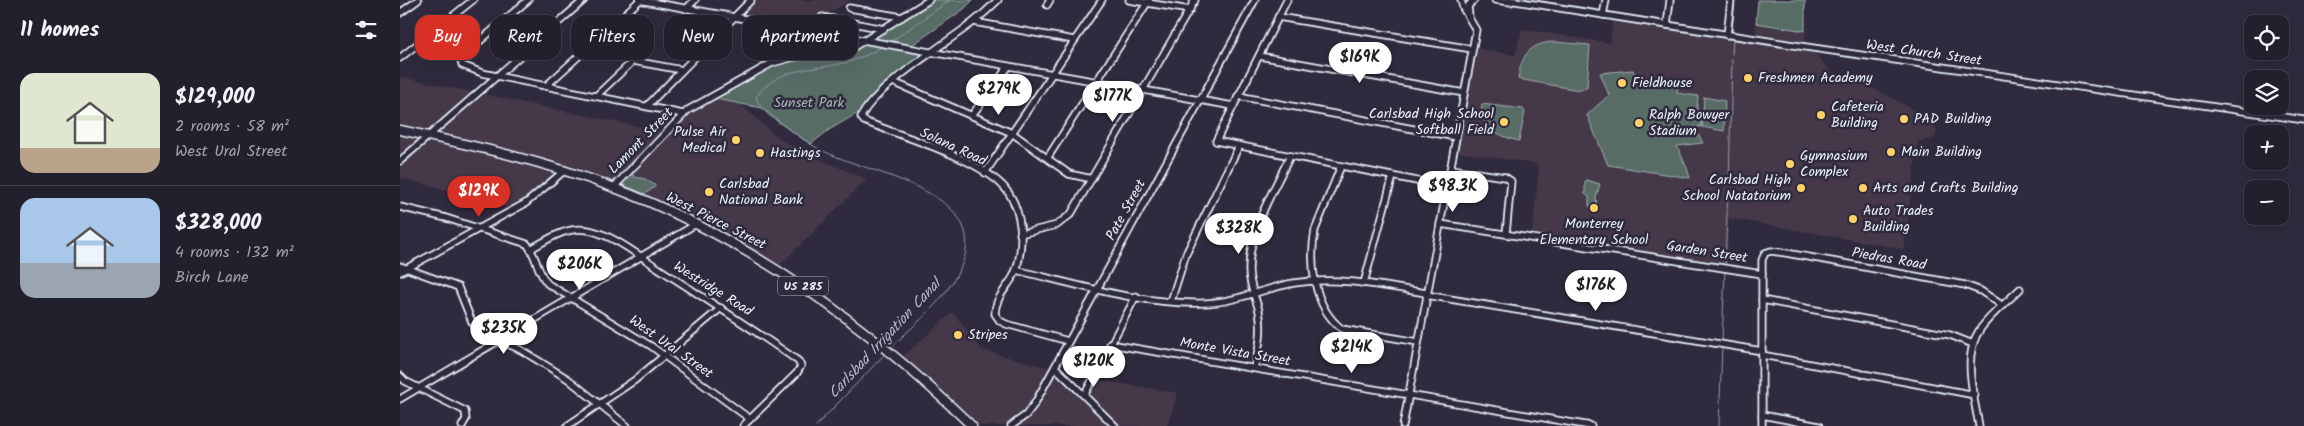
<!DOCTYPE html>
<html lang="en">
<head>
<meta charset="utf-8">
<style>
  :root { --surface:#23202e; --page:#2b2836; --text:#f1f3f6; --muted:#a3a3aa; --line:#403e4a; --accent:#d93025 }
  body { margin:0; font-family:Kalam,sans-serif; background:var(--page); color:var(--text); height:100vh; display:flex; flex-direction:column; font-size:19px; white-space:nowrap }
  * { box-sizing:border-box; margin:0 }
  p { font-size:16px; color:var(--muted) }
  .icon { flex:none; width:28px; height:28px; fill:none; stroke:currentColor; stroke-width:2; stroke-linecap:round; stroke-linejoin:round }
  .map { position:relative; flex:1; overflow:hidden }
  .drawer { display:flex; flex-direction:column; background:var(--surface); width:400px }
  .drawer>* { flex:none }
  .hud { position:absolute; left:15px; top:15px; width:475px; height:45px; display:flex; gap:10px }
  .buttons { position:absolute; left:1844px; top:15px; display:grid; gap:10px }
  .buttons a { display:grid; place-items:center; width:45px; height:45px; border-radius:10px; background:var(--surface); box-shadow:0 5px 20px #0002,0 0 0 1px var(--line); font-size:25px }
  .price { position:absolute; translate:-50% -42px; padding:0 11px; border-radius:18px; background:#fff; color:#222; font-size:16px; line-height:32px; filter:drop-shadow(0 1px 2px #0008) }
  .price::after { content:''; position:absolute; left:50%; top:30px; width:15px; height:11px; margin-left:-8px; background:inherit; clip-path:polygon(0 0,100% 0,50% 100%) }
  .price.selected { background:var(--accent); color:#fff }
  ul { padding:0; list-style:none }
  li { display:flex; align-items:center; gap:15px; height:125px; padding:0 20px }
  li+li { border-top:1px solid var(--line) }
  li span { display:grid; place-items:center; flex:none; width:140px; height:100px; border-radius:15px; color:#555 }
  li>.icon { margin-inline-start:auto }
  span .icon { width:60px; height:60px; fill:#fffc; stroke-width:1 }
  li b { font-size:21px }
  h2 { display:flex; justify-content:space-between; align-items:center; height:60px; padding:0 20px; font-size:21px }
  .chip { padding:0 18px; border-radius:15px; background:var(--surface); box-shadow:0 5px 20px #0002,0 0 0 1px var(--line); font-size:18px; line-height:45px }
  .chip.selected { background:var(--accent); color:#fff }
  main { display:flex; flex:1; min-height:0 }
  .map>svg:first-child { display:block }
</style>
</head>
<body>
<main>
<section class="drawer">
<h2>11 homes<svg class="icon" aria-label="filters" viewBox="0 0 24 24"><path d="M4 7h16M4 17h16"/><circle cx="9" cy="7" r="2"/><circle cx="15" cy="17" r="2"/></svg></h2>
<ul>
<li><span style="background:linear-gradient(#dfe7d0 75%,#b9a48a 0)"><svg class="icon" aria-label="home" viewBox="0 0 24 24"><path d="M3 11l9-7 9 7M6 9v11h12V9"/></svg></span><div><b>$129,000</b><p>2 rooms · 58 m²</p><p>West Ural Street</p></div></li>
<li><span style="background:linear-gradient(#a9c7e8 65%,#9aa5b1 0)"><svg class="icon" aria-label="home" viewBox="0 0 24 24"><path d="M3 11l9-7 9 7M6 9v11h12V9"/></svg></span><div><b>$328,000</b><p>4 rooms · 132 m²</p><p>Birch Lane</p></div></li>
</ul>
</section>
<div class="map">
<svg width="1904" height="426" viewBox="0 0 1904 426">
  <rect width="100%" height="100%" fill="#2f2a3d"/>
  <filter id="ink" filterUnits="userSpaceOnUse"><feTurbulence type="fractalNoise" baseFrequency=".02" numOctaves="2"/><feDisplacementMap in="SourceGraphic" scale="10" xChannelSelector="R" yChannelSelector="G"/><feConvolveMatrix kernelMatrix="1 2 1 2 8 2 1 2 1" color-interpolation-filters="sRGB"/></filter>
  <g filter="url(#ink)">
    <g fill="#443949">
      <polygon points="351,0 450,0 402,30 334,17"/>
      <polygon points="1358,0 1405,0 1405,42 1437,78 1461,82 1521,113 1533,124 1537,132 1535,138 1518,142 1504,249 1328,218 1327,265 1132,236 1139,167 1137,164 1057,152 1076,48 1115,55 1122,29 1210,43 1213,19 1355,43"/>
      <polygon points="0,77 265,132 280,116 310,98 339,103 375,135 399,151 467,179 377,268 296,224 164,171 116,210 56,192 0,178"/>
      <polygon points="553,312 582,350 653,369 684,394 692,379 778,393 767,426 572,426 500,359"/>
    </g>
    <g fill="#596c66" stroke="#a0aeaf">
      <polygon points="529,0 573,0 564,9 508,48 531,53 463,110 429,130 411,144 387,128 362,108 310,98 372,63 444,50"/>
      <polygon points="1358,0 1405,0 1405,31 1356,23"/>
      <path d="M1156 42 1190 45 1187 87 1178 90 1118 79C1121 56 1130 42 1156 42Z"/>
      <polygon points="1233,70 1237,78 1278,86 1277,93 1298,96 1297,111 1302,112 1301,127 1294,127 1303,143 1277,146 1287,168 1290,178 1208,165 1187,115 1209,95 1200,73"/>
      <polygon points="1304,97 1325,101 1324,131 1302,127"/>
      <path d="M1082 104 1123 109 1125 112 1119 141C1101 137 1078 127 1082 104Z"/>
      <polygon points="233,173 234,177 245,179 256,186 245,194 223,185 223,183"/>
      <polygon points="1187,180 1200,184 1196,197 1197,207 1189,206 1189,197 1185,194 1185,181"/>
    </g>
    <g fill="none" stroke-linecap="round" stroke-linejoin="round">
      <g stroke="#949eaf" stroke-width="1">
        <polyline points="1332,33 1335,0"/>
        <polyline points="489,43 550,0"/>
        <path d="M483 46C470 54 455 61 440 64 407 71 378 67 356 97 360 112 376 120 387 128 401 138 415 148 430 154 484 178 609 197 552 283 535 309 511 328 489 349"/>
        <polyline points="1332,54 1333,39"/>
        <polyline points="1329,185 1332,59"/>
        <polyline points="1325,264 1328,190"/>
        <polyline points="1322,340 1325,271"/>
        <polyline points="416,426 485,354"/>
        <polyline points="1319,426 1322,348"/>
      </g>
      <g stroke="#e8f1f8" stroke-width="9">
        <g id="minor">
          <polyline points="128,0 67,52 61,60 62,65 82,73 283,114"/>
          <polyline points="239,0 833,106"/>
          <path d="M598 0C590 8 581 16 572 23 545 44 474 88 461 117L464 121C503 137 576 157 604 187 619 204 623 230 620 252 619 261 617 269 613 277 605 290 595 299 595 314L600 321 606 324 668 341"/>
          <polyline points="729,0 790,10"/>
          <polyline points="887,0 816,141 1047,187"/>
          <polyline points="1095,0 1111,2"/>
          <polyline points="1109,0 1406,47 1904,120"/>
          <polyline points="647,5 650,0"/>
          <polyline points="449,8 502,17"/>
          <polyline points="286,9 295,0"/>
          <polyline points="0,13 18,0"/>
          <polyline points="1203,15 1206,0"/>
          <polyline points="422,17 484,29"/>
          <polyline points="878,17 1072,49"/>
          <polyline points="1069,17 1068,6 1074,0"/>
          <polyline points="574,22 674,40"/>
          <polyline points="1267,25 1270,0"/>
          <polyline points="1327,35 1331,0"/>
          <polyline points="859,56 1064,93"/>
          <polyline points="0,58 73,0"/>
          <polyline points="493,82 612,133 669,174 692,179"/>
          <polyline points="146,86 240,0"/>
          <polyline points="196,96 233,61 282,70"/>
          <polyline points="838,96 1056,137"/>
          <polyline points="247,106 351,0"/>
          <polyline points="572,115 608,67"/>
          <polyline points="648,157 749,0"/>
          <polyline points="0,161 184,0"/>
          <path d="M941 166 915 230C909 263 913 307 942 329L1018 342"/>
          <polyline points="1051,169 1105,177 1111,181 1106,234"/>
          <polyline points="585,173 702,0"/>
          <polyline points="213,188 288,110 372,63 394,57 454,47 529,0"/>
          <path d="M0 207 46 218 127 244C137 256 137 273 148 284L251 346 350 419"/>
          <polyline points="1040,224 1362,274"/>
          <polyline points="620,234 657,225 671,214 795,0"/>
          <path d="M131 249C148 239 167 226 188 230 214 235 239 256 261 270 307 300 353 329 398 361L401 366 397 373 343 426"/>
          <polyline points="0,266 58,287 72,322 78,330 121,350 168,379 227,426"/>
          <path d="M616 270C678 285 742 305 806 303 836 302 865 288 894 283 938 276 983 286 1026 293"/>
          <polyline points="0,272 126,203 164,171"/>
          <polyline points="964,283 993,176"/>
          <polyline points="1026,295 1362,351"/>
          <polyline points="1362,300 1550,335 1573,344"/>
          <polyline points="771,301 786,254 839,146"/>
          <polyline points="710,344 1191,426"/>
          <polyline points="1362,355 1575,395"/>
          <polyline points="655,367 715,426"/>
          <path d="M854 368C859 349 863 331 859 311 856 298 849 285 849 270 849 229 873 192 890 156"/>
          <polyline points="0,376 5,381 65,411 66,419 62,426"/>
          <polyline points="685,394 736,296"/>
          <polyline points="0,399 296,224"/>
          <polyline points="1362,415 1419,426"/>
          <polyline points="167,426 235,380 321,308"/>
          <polyline points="611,426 626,415 635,403 855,0"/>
          <polyline points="1003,426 1076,30 1063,8 1061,0"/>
          <polyline points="1362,426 1362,260 1365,253 1371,251 1386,253 1565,285 1581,291 1603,306"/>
          <path d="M1579 426C1574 395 1561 355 1581 328 1592 313 1607 302 1620 289"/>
        </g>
      </g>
      <g stroke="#e8f1f8" stroke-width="11">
        <path id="highway" d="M0 130C71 145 144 161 212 187 350 239 467 325 572 426"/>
      </g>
      <use href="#minor" stroke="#2f2a3d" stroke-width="5.5"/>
      <use href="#highway" stroke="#2f2a3d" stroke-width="8"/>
    </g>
  </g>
  <g fill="#ffd166" stroke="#2f2a3d" stroke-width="2">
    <circle cx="1348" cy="78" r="5"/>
    <circle cx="1222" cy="83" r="5"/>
    <circle cx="1421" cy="115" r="5"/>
    <circle cx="1504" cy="119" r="5"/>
    <circle cx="1104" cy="122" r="5"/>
    <circle cx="1239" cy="123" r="5"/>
    <circle cx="336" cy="140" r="5"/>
    <circle cx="1491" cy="152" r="5"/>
    <circle cx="360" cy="153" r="5"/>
    <circle cx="1390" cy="164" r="5"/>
    <circle cx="1401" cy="188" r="5"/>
    <circle cx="1463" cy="188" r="5"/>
    <circle cx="309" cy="192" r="5"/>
    <circle cx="1194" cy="208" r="5"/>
    <circle cx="1453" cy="219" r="5"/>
    <circle cx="558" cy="335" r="5"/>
  </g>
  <g text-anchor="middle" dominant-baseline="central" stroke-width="5" stroke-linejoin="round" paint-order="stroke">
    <rect fill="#2f2a3d" stroke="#b0b5c0" stroke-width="1" x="378" y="276.5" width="50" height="19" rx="4"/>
    <g font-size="12" font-weight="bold" fill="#e8f1f8">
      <text x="403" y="286">US 285</text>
    </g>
    <g font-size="14" fill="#e8f1f8" stroke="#2f2a3d">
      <text transform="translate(1524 53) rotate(8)">West Church Street</text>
      <text transform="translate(241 141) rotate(-46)">Lamont Street</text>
      <text transform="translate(553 147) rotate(25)">Solana Road</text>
      <text transform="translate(726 210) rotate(-61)">Pate Street</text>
      <text transform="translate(316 221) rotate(27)">West Pierce Street</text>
      <text transform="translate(1307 252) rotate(9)">Garden Street</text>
      <text transform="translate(1489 259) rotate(10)">Piedras Road</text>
      <text transform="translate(313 289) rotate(32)">Westridge Road</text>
      <text transform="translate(271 347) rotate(35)">West Ural Street</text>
      <text transform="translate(835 352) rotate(10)">Monte Vista Street</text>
    </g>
    <g font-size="14" fill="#e8f1f8" stroke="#2f2a3d" text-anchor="start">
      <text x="1358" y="78">Freshmen Academy</text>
      <text x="1232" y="83">Fieldhouse</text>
      <text x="1431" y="107">Cafeteria<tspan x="1431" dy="16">Building</tspan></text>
      <text x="1094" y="114" text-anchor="end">Carlsbad High School<tspan x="1094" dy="16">Softball Field</tspan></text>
      <text x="1249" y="115">Ralph Bowyer<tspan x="1249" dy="16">Stadium</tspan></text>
      <text x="1514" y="119">PAD Building</text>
      <text x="326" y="132" text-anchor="end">Pulse Air<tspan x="326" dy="16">Medical</tspan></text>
      <text x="1501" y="152">Main Building</text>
      <text x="370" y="153">Hastings</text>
      <text x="1400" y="156">Gymnasium<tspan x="1400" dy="16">Complex</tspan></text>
      <text x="1391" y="180" text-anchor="end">Carlsbad High<tspan x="1391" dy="16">School Natatorium</tspan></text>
      <text x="319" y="184">Carlsbad<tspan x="319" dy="16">National Bank</tspan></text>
      <text x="1473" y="188">Arts and Crafts Building</text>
      <text x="1463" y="211">Auto Trades<tspan x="1463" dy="16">Building</tspan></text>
      <text x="1194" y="224" text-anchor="middle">Monterrey<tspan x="1194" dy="16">Elementary School</tspan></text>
      <text x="568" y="335">Stripes</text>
    </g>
    <g font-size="14" fill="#a8b5b6" stroke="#2f2a3d">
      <text x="409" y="103">Sunset Park</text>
    </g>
    <g font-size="15" font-style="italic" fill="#b0b9c8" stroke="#2f2a3d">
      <text transform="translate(485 339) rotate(-47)">Carlsbad Irrigation Canal</text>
    </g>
  </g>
</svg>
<div class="buttons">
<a><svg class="icon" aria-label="locate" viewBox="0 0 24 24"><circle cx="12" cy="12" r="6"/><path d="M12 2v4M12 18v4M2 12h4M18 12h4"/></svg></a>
<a><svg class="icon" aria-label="layers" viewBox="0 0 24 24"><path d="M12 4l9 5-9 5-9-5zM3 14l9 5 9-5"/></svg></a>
<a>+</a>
<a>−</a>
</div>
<b class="price" style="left:960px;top:84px">$169K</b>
<b class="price" style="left:599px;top:116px">$279K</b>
<b class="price" style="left:713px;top:123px">$177K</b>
<b class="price" style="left:1053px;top:213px">$98.3K</b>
<b class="price selected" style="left:79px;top:218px">$129K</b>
<b class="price" style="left:839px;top:255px">$328K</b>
<b class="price" style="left:180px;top:291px">$206K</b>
<b class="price" style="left:1196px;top:312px">$176K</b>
<b class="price" style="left:104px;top:355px">$235K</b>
<b class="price" style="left:952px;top:374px">$214K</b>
<b class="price" style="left:694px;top:388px">$120K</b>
<div class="hud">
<a class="chip selected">Buy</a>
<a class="chip">Rent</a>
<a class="chip">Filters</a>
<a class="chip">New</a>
<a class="chip">Apartment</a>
</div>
</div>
</main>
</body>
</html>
